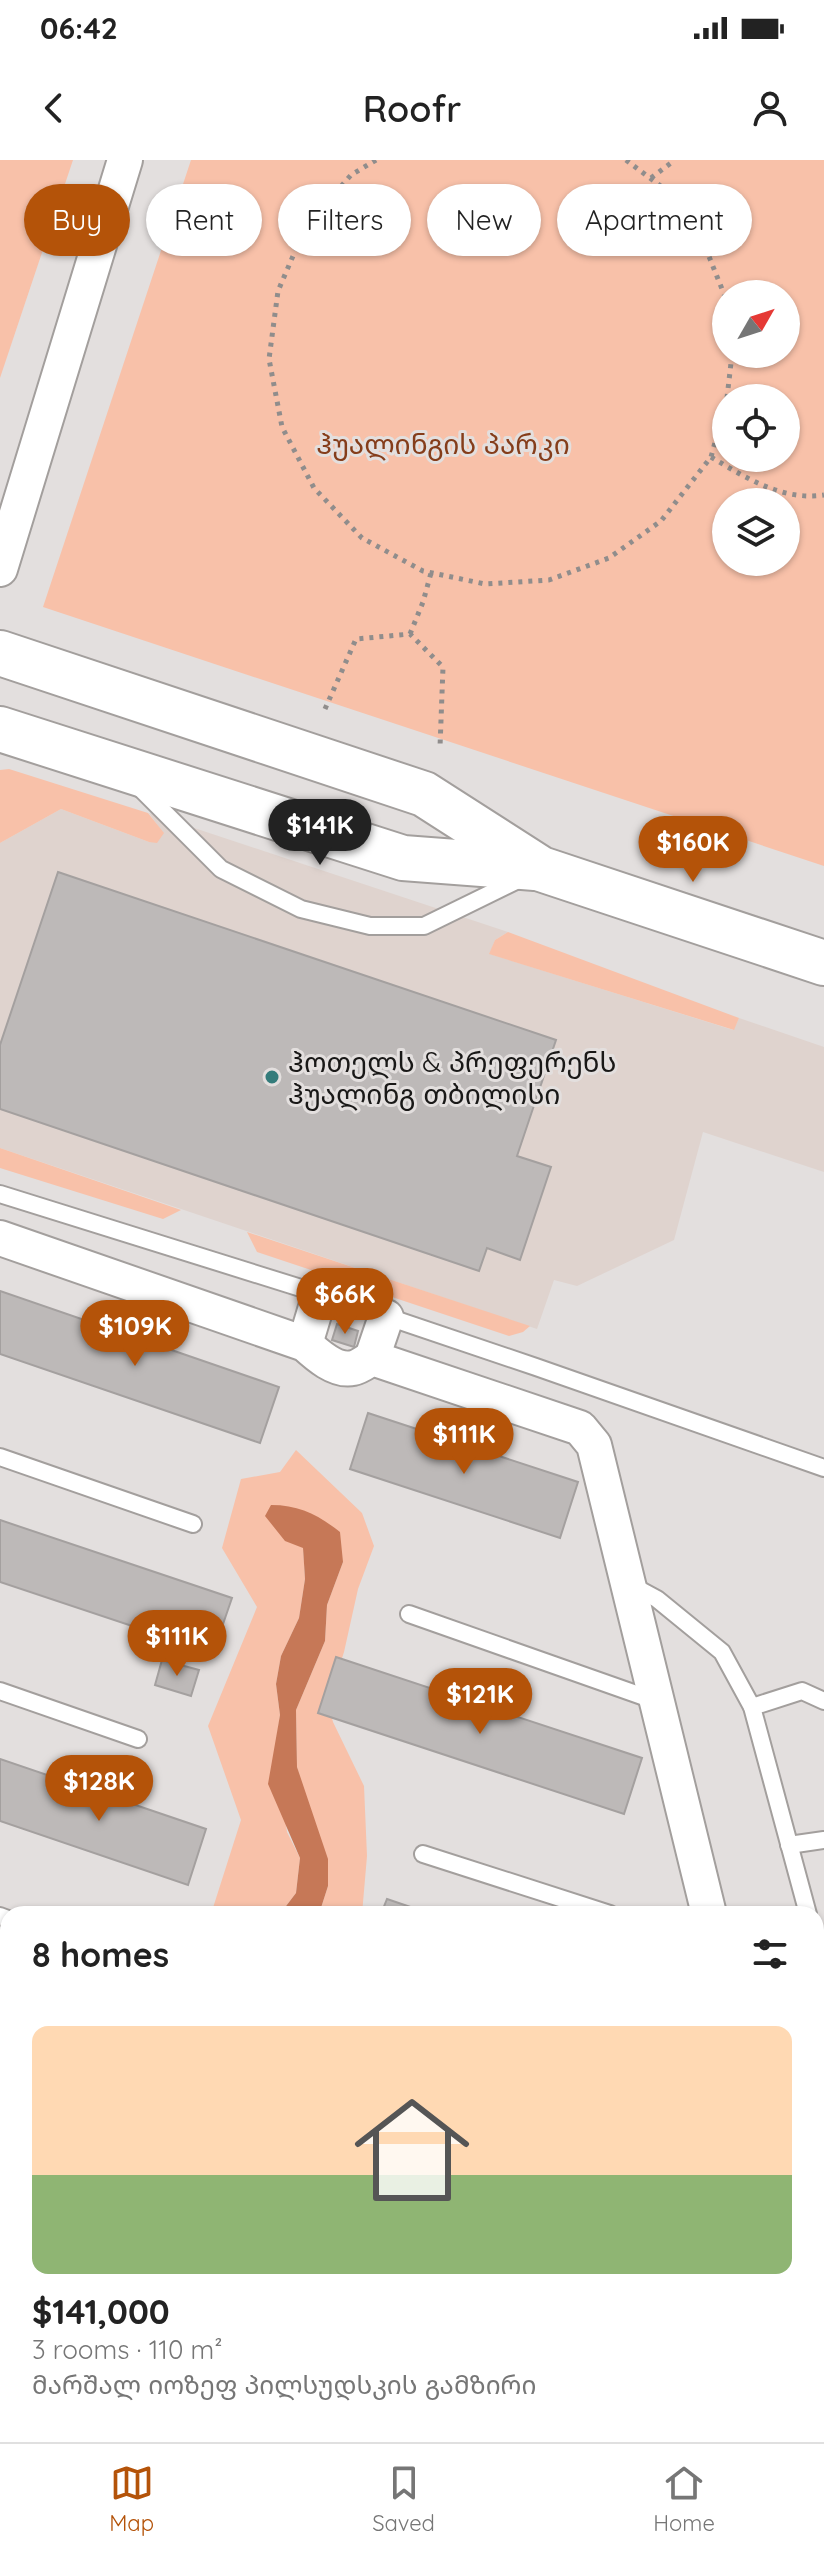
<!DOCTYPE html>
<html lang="en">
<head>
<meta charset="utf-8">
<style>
  :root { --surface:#fff; --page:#f6f6f6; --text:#222; --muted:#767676; --line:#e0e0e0; --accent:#b45309 }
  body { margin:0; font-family:Quicksand,"Noto Sans Georgian",sans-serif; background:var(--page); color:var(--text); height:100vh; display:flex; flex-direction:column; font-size:30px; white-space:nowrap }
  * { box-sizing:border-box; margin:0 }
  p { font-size:26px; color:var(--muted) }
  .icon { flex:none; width:44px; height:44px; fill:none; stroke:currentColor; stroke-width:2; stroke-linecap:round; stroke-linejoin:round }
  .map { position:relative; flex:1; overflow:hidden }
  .panel { position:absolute; left:0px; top:1746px; width:824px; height:536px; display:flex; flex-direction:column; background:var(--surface); border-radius:24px 24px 0 0; box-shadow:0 2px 6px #0004 }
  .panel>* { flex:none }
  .hud { position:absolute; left:24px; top:24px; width:776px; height:72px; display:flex; gap:16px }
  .needle { width:52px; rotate:51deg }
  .fabs { position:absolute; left:712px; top:120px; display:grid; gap:16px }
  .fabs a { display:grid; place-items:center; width:88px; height:88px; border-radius:50%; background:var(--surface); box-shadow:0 2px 6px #0004; font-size:40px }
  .price { position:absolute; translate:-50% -68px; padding:0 18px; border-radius:28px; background:var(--accent); color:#fff; font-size:26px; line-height:52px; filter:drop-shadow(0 2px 4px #0008) }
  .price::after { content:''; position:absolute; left:50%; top:48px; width:24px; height:18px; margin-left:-12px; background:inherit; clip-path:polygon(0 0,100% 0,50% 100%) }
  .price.current { background:#222; color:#fff }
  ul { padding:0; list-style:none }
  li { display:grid; align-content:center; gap:16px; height:424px; padding:0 32px }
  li+li { border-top:2px solid var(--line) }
  li span { display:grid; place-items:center; height:248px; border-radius:16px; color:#555 }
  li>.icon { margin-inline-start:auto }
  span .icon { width:144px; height:144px; fill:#fffc; stroke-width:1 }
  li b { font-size:34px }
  h2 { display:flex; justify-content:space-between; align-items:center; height:96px; padding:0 32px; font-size:34px }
  .pill { padding:0 28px; border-radius:36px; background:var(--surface); box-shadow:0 2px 6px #0004; font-size:28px; line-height:72px }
  .pill.current { background:var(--accent); color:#fff }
  .status { display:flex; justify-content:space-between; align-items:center; height:56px; padding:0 40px; background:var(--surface); direction:ltr }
  .status svg { height:22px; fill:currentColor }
  header { display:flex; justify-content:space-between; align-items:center; height:104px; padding:0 32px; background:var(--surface); font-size:36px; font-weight:600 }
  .dock { display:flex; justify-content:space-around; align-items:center; height:112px; border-top:2px solid var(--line); background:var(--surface); font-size:22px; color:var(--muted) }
  .dock a { display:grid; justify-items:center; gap:4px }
  .dock .current { color:var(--accent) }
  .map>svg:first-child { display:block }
</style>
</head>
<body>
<div class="status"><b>06:42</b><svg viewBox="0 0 49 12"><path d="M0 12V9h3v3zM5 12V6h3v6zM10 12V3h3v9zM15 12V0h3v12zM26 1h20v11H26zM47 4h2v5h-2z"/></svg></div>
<header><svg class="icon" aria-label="back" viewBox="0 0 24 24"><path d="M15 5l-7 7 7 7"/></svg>Roofr<svg class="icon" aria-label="person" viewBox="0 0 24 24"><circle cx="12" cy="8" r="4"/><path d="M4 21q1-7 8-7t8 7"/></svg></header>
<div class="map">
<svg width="824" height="2282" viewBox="0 0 824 2282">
  <rect width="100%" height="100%" fill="#e3dfde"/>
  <polygon fill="#dfd3ce" points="61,649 149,682 163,673 149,653 508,772 495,780 490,794 733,870 739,858 824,887 824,1012 703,972 674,1080 577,1126 554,1120 537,1169 0,988 0,683"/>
  <g fill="#f8c1a9" fill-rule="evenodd">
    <polygon points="0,0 73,0 0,218"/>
    <path d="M191 0H824V706L43 447ZM726 134H786V194H726ZM726 238H786V298H726ZM786 342V402H726V342Z"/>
    <polygon points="9,609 148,653 164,673 157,683 149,682 61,649 0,683 0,610"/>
    <polygon points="508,772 739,858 734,870 489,794 495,780"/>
    <polygon points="0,988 181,1050 163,1059 0,1008"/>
    <polygon points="247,1072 530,1166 523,1172 509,1176 257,1092"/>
    <polygon points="296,1290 362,1353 374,1386 358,1429 344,1492 328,1542 333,1562 364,1626 367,1696 362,1754 319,1754 328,1726 297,1607 296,1550 325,1481 327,1445 343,1402 303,1387 305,1419 299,1458 281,1496 276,1524 280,1555 276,1583 287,1672 300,1698 296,1733 280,1754 211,1754 241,1660 208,1566 257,1447 222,1388 241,1319 280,1312"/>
  </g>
  <path fill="#c67857" d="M271 1345C300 1345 318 1355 340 1372L343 1402 327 1445 325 1481 296 1550 297 1607 328 1699V1726L319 1754H280L296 1733 300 1698 268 1624 280 1555 276 1524 281 1496 299 1458 305 1419 303 1388 285 1381 265 1356Z"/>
  <g fill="#bdb9b8" stroke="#a4a09f" stroke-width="2">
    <polygon points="58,712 556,880 517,996 551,1007 520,1100 487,1088 479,1111 0,949 0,885"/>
    <polygon points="0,1131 279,1227 260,1283 0,1194"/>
    <polygon points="337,1164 358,1171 354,1187 332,1180"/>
    <polygon points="368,1253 578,1322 560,1378 350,1309"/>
    <polygon points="0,1360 232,1438 213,1493 0,1422"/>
    <polygon points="336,1497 642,1598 624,1654 318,1553"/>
    <polygon points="162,1500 199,1510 191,1536 155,1525"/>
    <polygon points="0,1599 206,1669 188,1725 0,1661"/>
    <polygon points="387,1739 431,1754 381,1754"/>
    <polygon points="0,1801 8,1804 8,1868 0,1865"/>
    <polygon points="0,2043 8,2045 8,2107 0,2104"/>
    <polygon points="0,2255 8,2258 8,2274 28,2274 25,2282 0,2282"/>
    <polygon points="179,2274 319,2274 342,2282 177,2282"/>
    <polygon points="660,2274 674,2274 697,2282 657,2282"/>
  </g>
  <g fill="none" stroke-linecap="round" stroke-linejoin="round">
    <g stroke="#a39f9d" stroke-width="20">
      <g id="lane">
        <polyline points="138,626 221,709 301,749 370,766 424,766 522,718"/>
        <polyline points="0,1034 320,1134 536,1207 824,1308"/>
        <polyline points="0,1297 193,1364"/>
        <polyline points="631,1425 657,1439 722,1492 752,1547 808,1754"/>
        <polyline points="409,1454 656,1541"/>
        <polyline points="0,1531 138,1579"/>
        <polyline points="752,1547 802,1531 824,1541"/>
        <polyline points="789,1685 824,1680"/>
        <polyline points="423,1694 610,1754"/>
        <polyline points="0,1756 8,1759"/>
        <polyline points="816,1785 824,1815"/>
        <polyline points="816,1960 824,1959"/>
        <polyline points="0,1979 8,1982"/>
        <polyline points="0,2194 8,2196"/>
        <polyline points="816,2266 824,2269"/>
        <polyline points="473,2274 496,2282"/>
        <polyline points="120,2282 124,2274"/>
        <polyline points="522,2282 523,2274"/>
      </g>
    </g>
    <g stroke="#a39f9d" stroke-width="38">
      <g id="street">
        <polyline points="0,409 125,0"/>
        <path d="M0 1078 305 1184C317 1195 336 1212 353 1208 359 1207 367 1201 372 1198L580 1268 594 1285 709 1754"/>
        <polyline points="305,1184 320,1134"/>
        <polyline points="372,1198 386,1157"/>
        <polyline points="816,2196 824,2230"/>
      </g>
    </g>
    <g stroke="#a39f9d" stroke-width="48">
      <g id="secondary">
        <polyline points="0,493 424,634 541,709 824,803"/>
        <polyline points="0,569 403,698 535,708"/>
      </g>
    </g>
    <g stroke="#908d8c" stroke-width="5" stroke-dasharray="4 6" stroke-linecap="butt">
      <polyline points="376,0 351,15 305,68 278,131 269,199 282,267 314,328 362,378 423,411 485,424 549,420 609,398 661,361 711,297 726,243"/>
      <polyline points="626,0 666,30 702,79 726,139"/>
      <polyline points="651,18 675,0"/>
      <polyline points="727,238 732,194"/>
      <path d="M711 297C746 318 782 341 824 335"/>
      <polyline points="410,474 423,442 431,413"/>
      <polyline points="325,549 356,479 410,474 443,507 440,587"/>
    </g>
    <use href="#lane" stroke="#fff" stroke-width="16"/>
    <use href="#street" stroke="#fff" stroke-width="34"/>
    <use href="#secondary" stroke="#fff" stroke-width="44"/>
  </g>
  <circle fill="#347c7b" stroke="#e3dfde" stroke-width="3" cx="272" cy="917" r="8"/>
  <g text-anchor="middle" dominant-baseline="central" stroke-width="6" stroke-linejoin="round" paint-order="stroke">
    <g font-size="28" fill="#853d1a" stroke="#e3dfde">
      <text x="443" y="283">ჰუალინგის პარკი</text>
    </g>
    <g font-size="28" fill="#191817" stroke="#e3dfde" text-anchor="start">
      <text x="288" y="901">ჰოთელს &amp; პრეფერენს<tspan x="288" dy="32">ჰუალინგ თბილისი</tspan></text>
    </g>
  </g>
</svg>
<div class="fabs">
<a><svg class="needle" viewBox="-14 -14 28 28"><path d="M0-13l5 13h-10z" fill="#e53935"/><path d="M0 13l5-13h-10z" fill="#767676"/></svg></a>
<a><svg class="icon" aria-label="locate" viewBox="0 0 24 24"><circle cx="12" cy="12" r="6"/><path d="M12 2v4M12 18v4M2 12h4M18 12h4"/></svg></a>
<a><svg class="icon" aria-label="layers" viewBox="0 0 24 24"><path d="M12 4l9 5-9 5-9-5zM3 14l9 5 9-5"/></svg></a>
</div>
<b class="price current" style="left:320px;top:707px">$141K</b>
<b class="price" style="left:693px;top:724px">$160K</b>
<b class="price" style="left:345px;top:1176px">$66K</b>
<b class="price" style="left:135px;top:1208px">$109K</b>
<b class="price" style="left:464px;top:1316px">$111K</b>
<b class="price" style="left:177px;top:1518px">$111K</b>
<b class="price" style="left:480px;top:1576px">$121K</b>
<b class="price" style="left:99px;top:1663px">$128K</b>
<div class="hud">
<a class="pill current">Buy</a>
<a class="pill">Rent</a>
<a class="pill">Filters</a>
<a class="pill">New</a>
<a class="pill">Apartment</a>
</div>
<section class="panel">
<h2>8 homes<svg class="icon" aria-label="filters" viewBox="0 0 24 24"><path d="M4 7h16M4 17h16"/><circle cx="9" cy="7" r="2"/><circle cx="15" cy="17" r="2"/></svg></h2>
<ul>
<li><span style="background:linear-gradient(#ffd9b3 60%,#8fb573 0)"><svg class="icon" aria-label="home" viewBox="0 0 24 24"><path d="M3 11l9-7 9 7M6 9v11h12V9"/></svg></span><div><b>$141,000</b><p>3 rooms · 110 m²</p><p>მარშალ იოზეფ პილსუდსკის გამზირი</p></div></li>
</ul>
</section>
</div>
<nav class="dock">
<a class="current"><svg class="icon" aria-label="map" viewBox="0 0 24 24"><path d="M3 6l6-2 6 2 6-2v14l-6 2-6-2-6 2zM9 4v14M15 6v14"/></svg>Map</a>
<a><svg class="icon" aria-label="saved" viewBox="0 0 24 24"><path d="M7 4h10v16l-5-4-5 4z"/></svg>Saved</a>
<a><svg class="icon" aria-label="home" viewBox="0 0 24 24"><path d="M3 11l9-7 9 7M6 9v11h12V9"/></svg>Home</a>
</nav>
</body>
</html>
